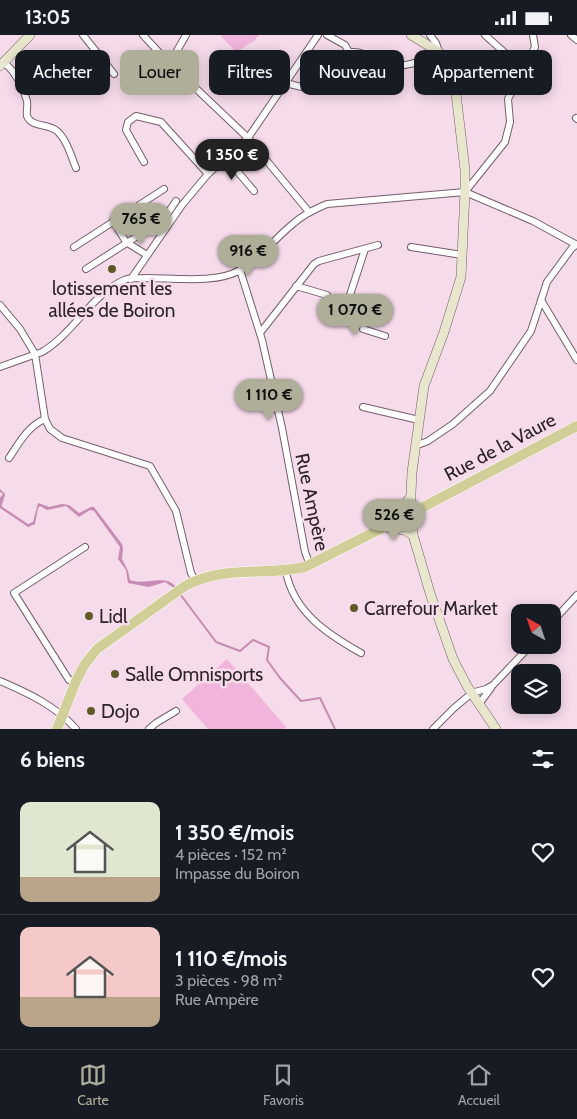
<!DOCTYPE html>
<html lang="fr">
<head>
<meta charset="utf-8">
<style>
  :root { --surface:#171b24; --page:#242831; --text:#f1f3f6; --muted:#9ea1a6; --line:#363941; --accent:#aeae99 }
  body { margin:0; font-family:Cabin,sans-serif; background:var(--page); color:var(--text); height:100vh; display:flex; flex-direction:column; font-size:19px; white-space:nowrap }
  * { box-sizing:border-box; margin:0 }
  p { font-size:16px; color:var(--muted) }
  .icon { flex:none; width:28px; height:28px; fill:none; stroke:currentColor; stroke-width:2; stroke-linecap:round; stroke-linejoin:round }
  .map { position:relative; height:694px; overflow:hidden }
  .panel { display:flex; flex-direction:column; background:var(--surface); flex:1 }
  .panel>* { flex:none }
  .banner { position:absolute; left:15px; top:15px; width:548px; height:45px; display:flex; gap:10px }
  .needle { width:32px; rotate:320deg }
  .controls { position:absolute; left:511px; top:569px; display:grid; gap:10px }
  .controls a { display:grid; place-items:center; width:50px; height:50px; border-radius:10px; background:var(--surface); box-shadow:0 2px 12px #0003; font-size:25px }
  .price { position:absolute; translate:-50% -42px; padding:0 11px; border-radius:18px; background:var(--accent); color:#111; font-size:16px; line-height:32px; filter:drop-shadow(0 1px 2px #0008) }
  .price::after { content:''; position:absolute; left:50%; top:30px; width:15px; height:11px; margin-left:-8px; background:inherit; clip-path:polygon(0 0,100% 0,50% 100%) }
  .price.current { background:#222; color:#fff }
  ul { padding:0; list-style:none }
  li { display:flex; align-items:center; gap:15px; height:125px; padding:0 20px }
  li+li { border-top:1px solid var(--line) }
  li span { display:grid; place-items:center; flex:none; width:140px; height:100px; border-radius:10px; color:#555 }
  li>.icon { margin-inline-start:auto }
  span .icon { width:60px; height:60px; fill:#fffc; stroke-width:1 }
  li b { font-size:21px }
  h2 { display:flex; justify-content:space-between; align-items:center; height:60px; padding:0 20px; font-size:21px }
  .tag { padding:0 18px; border-radius:10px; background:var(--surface); box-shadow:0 2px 12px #0003; font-size:18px; line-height:45px }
  .tag.current { background:var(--accent); color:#111 }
  .status { display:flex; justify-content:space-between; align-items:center; height:35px; padding:0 25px; background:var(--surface); direction:ltr }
  .status svg { height:14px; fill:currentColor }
  .tabs { display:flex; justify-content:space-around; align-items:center; height:70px; border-top:1px solid var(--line); background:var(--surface); font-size:14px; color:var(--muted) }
  .tabs a { display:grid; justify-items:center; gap:2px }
  .tabs .current { color:var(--accent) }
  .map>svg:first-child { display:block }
</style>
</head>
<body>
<div class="status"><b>13:05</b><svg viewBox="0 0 49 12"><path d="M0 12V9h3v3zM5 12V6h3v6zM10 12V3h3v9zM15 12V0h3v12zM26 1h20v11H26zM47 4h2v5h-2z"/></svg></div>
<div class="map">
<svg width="577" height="694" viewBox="0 0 577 694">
  <rect width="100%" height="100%" fill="#f6dbeb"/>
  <g fill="#f1b4db">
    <polygon points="220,0 259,0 254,6 236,17"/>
    <polygon points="227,624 286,692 284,694 208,694 182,664"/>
  </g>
  <path fill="#c68bb2" d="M0 454 5 459 1 471 28 489 33 487 38 468 49 472 62 469 69 470 79 478 91 472H94L122 509 123 514 122 524 128 536 130 545C145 551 165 538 176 552L174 553 165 547 149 552 128 548 126 535 118 524 120 512 94 476 90 475 79 482 66 471 47 475 40 471 38 473 35 489 28 492 0 473V463L3 459 0 457Z"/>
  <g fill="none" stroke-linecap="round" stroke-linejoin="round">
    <g stroke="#c68bb2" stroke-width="2">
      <polyline points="0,472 4,460"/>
      <polyline points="180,559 216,607 240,616 253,605 269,612 267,625 280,643 301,666 320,663 335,694"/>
    </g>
    <g stroke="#755e6c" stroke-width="8">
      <g id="street">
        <polyline points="83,0 114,39"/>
        <polyline points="143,0 166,25 248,103 309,177"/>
        <polyline points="327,0 345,10 349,17"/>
        <polyline points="485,0 505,18"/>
        <polyline points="571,0 577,5"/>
        <polyline points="242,19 283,52"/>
        <path d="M4 27C15 37 23 51 27 66 28 71 26 77 27 81 32 93 48 88 57 96 67 105 71 121 76 133"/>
        <polyline points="170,28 186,0"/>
        <path d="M285 48C295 50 306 54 316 54 337 52 333 20 352 17 363 16 374 25 384 29 397 35 427 26 439 17L436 8 430 0"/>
        <polyline points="576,83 577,84"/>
        <polyline points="226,123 254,156"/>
        <polyline points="144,127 126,95 128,87 136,81 161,87 208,139"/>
        <polyline points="465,157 505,107 510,87 508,64 535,12 533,0"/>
        <polyline points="113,186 126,207 147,220"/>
        <polyline points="74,212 164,154"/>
        <polyline points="411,212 462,220"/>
        <polyline points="86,234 164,184 176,166"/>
        <polyline points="240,235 262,305 282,393 305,517 310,530"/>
        <polyline points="131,244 182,170 208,139 248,103 318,0"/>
        <polyline points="296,251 327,260 331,265 347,269 365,214"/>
        <polyline points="541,265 577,325"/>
        <polyline points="347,269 366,275 363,294 385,301"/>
        <polyline points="0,270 20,294 35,319 45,384 50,394 62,403 150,431 176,476 191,538 195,545"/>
        <polyline points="260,298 314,229 319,226 378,210"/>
        <path d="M0 332 42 317C74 298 90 261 124 245 130 242 140 244 146 243 173 243 217 249 240 235 261 223 275 203 294 188 304 179 315 174 327 169L465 157 533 186 577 210"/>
        <polyline points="363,372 419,385"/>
        <polyline points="415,411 428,406 453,389 490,356 531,296 547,247 572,213 576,210"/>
        <path d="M9 423C19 408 28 391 45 384"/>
        <path d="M286 537C294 577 327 599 361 618"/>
        <polyline points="552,587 577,560"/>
        <path d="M0 646C28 658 56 671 76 694"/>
        <polyline points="76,646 69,645 14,558 85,512"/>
        <polyline points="471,658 486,654 493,650 531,610"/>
        <polyline points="479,669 491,653"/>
        <polyline points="149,694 156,688 176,676"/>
        <polyline points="433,694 454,673 472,658"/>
      </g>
    </g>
    <g stroke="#755e6c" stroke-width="10">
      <g id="secondary">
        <polyline points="411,0 439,17 446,28 455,50 465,135 465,157 461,242 444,297 424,351 412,437 410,479 413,500 430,558 453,624 467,651 496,694"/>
        <polyline points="0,31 30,0"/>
        <polyline points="386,489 411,462"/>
        <polyline points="385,492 404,495 413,500"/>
      </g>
    </g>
    <g stroke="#fff" stroke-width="11">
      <path id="primary" d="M57 694 76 646 85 629 97 614 185 551C222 530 265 541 305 532L410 479 577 391"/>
    </g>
    <use href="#street" stroke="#fff" stroke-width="6"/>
    <use href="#secondary" stroke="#e8e6cc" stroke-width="9"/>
    <use href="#primary" stroke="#d1ce98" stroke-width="10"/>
  </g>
  <g fill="#5d5a27" stroke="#f6dbeb" stroke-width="2">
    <circle cx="112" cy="234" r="5"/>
    <circle cx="354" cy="573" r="5"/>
    <circle cx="89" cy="581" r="5"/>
    <circle cx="115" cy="639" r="5"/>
    <circle cx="91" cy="676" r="5"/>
  </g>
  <g text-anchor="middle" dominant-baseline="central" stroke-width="5" stroke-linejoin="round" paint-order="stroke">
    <g font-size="19" fill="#2d242a" stroke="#f6dbeb" text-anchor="start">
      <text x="112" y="253" text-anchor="middle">lotissement les<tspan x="112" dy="22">allées de Boiron</tspan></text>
      <text x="364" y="573">Carrefour Market</text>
      <text x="99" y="581">Lidl</text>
      <text x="125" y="639">Salle Omnisports</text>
      <text x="101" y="676">Dojo</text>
    </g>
    <g font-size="19" fill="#2d242a" stroke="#f6dbeb">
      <text transform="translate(500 412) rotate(-28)">Rue de la Vaure</text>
      <text transform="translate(312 467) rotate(78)">Rue Ampère</text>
    </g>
  </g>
</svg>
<div class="controls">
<a><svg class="needle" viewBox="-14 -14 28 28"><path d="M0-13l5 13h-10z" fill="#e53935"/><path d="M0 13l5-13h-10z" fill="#9ea1a6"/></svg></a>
<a><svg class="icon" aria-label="layers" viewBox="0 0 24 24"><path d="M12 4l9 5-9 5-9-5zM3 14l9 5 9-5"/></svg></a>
</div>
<b class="price current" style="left:232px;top:146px">1 350 €</b>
<b class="price" style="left:141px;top:210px">765 €</b>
<b class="price" style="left:248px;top:242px">916 €</b>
<b class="price" style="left:355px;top:301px">1 070 €</b>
<b class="price" style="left:269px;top:386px">1 110 €</b>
<b class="price" style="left:394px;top:506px">526 €</b>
<div class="banner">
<a class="tag">Acheter</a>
<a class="tag current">Louer</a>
<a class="tag">Filtres</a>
<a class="tag">Nouveau</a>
<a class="tag">Appartement</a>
</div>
</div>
<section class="panel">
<h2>6 biens<svg class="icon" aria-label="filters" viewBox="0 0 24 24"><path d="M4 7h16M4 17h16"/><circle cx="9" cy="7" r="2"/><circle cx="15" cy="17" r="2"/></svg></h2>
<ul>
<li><span style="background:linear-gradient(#dfe7d0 75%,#b9a48a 0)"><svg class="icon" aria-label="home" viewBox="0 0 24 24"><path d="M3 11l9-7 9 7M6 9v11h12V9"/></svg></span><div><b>1 350 €/mois</b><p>4 pièces · 152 m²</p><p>Impasse du Boiron</p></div><svg class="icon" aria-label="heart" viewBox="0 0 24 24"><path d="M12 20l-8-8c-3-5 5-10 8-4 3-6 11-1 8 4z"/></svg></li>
<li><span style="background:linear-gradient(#f6c9c9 70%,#b9a48a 0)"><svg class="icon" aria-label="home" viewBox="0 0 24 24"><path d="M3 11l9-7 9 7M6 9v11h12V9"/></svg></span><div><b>1 110 €/mois</b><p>3 pièces · 98 m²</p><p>Rue Ampère</p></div><svg class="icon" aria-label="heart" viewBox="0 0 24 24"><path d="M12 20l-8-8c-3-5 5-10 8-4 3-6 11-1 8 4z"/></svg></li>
</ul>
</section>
<nav class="tabs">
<a class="current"><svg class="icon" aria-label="map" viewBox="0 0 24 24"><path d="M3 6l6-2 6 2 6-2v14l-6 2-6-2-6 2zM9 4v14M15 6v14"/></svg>Carte</a>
<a><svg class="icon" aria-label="saved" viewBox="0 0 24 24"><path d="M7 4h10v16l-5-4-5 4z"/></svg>Favoris</a>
<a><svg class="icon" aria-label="home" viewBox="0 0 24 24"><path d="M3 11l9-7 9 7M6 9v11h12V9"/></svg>Accueil</a>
</nav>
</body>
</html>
